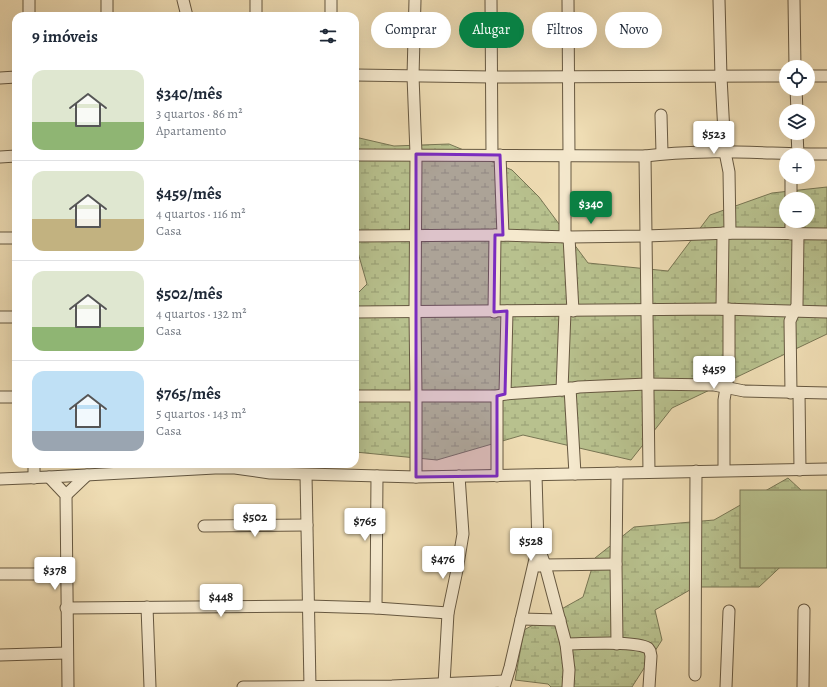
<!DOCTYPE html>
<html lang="pt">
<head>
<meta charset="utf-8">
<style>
  :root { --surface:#fff; --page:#f2f2f3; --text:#1f2937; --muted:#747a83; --line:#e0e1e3; --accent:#0b8043 }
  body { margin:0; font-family:Alegreya,serif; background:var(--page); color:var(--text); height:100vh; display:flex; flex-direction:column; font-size:15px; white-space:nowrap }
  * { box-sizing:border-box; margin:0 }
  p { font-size:13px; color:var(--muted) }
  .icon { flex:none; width:22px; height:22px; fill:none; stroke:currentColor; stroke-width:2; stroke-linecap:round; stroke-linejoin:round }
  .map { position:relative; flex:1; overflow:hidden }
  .panel { position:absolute; left:12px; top:12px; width:347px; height:456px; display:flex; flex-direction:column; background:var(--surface); border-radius:12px; box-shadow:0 4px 16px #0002 }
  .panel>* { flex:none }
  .top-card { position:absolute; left:371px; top:12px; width:380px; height:36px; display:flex; gap:8px }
  .tools { position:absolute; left:779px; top:60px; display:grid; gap:8px }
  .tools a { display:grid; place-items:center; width:36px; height:36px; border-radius:50%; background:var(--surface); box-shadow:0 4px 16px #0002; font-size:20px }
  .price { position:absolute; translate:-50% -34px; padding:0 9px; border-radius:4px; background:#fff; color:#222; font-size:13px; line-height:26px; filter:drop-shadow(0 1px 2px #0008) }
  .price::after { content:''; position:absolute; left:50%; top:24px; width:12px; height:9px; margin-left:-6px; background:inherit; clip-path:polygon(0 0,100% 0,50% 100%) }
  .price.selected { background:var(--accent); color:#fff }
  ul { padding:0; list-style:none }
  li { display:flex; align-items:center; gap:12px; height:100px; padding:0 20px }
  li+li { border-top:1px solid var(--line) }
  li span { display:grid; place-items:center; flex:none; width:112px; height:80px; border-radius:12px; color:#555 }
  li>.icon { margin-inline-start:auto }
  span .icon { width:48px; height:48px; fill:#fffc; stroke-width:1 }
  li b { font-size:17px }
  h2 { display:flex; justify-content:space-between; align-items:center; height:48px; padding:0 20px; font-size:17px }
  .chip { padding:0 14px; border-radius:18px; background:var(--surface); box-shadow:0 4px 16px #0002; font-size:14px; line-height:36px }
  .chip.selected { background:var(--accent); color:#fff }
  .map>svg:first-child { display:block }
</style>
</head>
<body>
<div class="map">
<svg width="827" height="687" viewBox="0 0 827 687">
  <defs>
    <pattern id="wetland-marsh" width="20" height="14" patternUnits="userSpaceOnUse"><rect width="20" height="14" fill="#b8c18e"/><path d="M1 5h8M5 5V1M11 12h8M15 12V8" fill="none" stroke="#979d73"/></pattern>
  </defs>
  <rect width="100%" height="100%" fill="#efddb4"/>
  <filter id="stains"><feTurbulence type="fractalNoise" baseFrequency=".005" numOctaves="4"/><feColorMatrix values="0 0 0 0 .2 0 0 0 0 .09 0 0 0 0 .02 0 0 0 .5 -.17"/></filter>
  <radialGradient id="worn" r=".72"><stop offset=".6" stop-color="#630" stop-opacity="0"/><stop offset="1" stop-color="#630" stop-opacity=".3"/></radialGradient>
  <g fill="url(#wetland-marsh)" stroke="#787654" fill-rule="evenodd">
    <path d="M355 137 394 146 449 144 512 170 539 197 588 263 668 271 710 215 772 193 827 187V334L672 408 631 460 523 435 437 460 355 452V296L367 284 355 242ZM786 199H808V221H786Z"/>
    <polygon points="788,478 817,505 823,527 759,587 695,587 655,610 662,640 632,687 551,687 548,684 515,680 524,630 583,597 595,558 634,527 714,520"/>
  </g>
  <rect fill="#b8c18e" stroke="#787654" x="740" y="490" width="87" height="78"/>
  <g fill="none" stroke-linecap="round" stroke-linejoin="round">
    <g stroke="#665841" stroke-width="13">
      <g id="minor">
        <polyline points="29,0 29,16"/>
        <polyline points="183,0 187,16"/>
        <polyline points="331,0 331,16"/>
        <polyline points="415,0 413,76 416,154 415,312 416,396 416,477"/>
        <polyline points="491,0 492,155"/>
        <polyline points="568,0 569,156"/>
        <polyline points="719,0 721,77 725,152 729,172 730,233"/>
        <polyline points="794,0 795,67"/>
        <polyline points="107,16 107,0"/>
        <polyline points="256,16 256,0"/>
        <polyline points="355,75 492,77 786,76"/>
        <polyline points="808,76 827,76"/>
        <polyline points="0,78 16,77"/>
        <polyline points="796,89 797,111"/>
        <polyline points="661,115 662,153"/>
        <polyline points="797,133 798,154"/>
        <path d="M355 155 645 156C705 148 766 154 827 154"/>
        <polyline points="500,155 503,235"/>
        <polyline points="565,156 565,237"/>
        <polyline points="645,156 649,472"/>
        <polyline points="0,157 16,156"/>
        <polyline points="791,199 791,177"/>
        <polyline points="791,221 791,234"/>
        <polyline points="355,236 503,235 569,237 645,236 730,233 827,234"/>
        <polyline points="569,237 573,311"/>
        <polyline points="0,238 16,238"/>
        <polyline points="722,309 723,233"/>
        <polyline points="355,312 722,309 827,312"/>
        <polyline points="494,312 495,235"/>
        <polyline points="0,317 16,317"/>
        <polyline points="570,388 575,474"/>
        <polyline points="562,390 565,311"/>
        <polyline points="791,393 790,321 797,305 798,234"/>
        <polyline points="799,393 800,470"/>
        <polyline points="505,394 507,311"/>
        <polyline points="355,396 497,396 505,394 562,390 579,387 647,384 714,385 744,391 827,393"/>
        <polyline points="0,397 16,397"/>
        <polyline points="34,464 34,478"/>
        <polyline points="724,470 724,400 729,370 729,309"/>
        <polyline points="617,473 616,564 617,644"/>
        <polyline points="306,475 310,687"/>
        <polyline points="536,475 538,546 545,565 566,644 569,670 568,687"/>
        <polyline points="497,476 497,396"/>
        <polyline points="49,477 66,495 68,687"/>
        <polyline points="0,479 49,477 215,468 235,468 270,473 416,477 827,469"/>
        <polyline points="66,495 87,475"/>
        <polyline points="204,526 307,525"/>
        <polyline points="539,566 545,565 616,564"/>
        <polyline points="0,574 67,574"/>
        <polyline points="147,607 150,687"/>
        <polyline points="66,608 309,606 376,608 448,613"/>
        <polyline points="376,608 377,476"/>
        <polyline points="521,619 560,620"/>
        <path d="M566 644C585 644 633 640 648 648L650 651 651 656 649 687"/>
        <polyline points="0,655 67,653"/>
        <polyline points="695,675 696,471"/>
        <polyline points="444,684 448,613 457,570 463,534 459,476"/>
        <polyline points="243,687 392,686 505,681"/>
        <polyline points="504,687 510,667 538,546"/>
        <polyline points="726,687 729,611"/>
        <polyline points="803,687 804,610"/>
      </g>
    </g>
    <use href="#minor" stroke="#f5e9ce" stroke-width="11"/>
  </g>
  <path fill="#7b2cbf" fill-opacity="0.2" stroke="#7b2cbf" stroke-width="3" stroke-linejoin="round" d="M416 154 500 155 503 235H495L494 312 507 311 505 394 497 396V476L416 477Z"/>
  <rect width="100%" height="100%" filter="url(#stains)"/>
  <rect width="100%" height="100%" fill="url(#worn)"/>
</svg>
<div class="tools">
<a><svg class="icon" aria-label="locate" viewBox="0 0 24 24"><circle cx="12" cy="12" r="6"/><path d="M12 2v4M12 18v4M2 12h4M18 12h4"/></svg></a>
<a><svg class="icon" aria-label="layers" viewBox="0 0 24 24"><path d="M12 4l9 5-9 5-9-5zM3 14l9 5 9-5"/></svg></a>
<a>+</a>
<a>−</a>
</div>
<b class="price" style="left:714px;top:155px">$523</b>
<b class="price selected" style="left:591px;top:225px">$340</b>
<b class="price" style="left:714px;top:390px">$459</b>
<b class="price" style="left:255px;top:538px">$502</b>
<b class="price" style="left:365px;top:542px">$765</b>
<b class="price" style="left:531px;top:562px">$528</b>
<b class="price" style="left:443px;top:580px">$476</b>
<b class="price" style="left:55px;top:591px">$378</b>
<b class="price" style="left:221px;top:618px">$448</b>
<div class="top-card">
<a class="chip">Comprar</a>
<a class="chip selected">Alugar</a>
<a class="chip">Filtros</a>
<a class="chip">Novo</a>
</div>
<section class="panel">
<h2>9 imóveis<svg class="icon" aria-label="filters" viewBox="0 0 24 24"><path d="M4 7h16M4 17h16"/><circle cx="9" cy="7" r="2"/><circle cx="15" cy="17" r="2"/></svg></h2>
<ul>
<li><span style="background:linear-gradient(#dfe7d0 65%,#8fb573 0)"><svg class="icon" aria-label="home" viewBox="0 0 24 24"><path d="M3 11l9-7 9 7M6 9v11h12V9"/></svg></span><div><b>$340/mês</b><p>3 quartos · 86 m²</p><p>Apartamento</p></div></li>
<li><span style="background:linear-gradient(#dfe7d0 60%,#c2b280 0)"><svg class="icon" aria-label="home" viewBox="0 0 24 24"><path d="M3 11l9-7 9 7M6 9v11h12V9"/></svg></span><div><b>$459/mês</b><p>4 quartos · 116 m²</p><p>Casa</p></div></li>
<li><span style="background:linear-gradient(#dfe7d0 70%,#8fb573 0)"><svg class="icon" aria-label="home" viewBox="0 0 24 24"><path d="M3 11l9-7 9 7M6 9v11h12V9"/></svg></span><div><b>$502/mês</b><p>4 quartos · 132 m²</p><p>Casa</p></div></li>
<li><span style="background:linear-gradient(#bfe0f5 75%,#9aa5b1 0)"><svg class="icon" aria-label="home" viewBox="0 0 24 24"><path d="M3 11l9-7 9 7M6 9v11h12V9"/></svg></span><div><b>$765/mês</b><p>5 quartos · 143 m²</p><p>Casa</p></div></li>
</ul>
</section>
</div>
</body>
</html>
